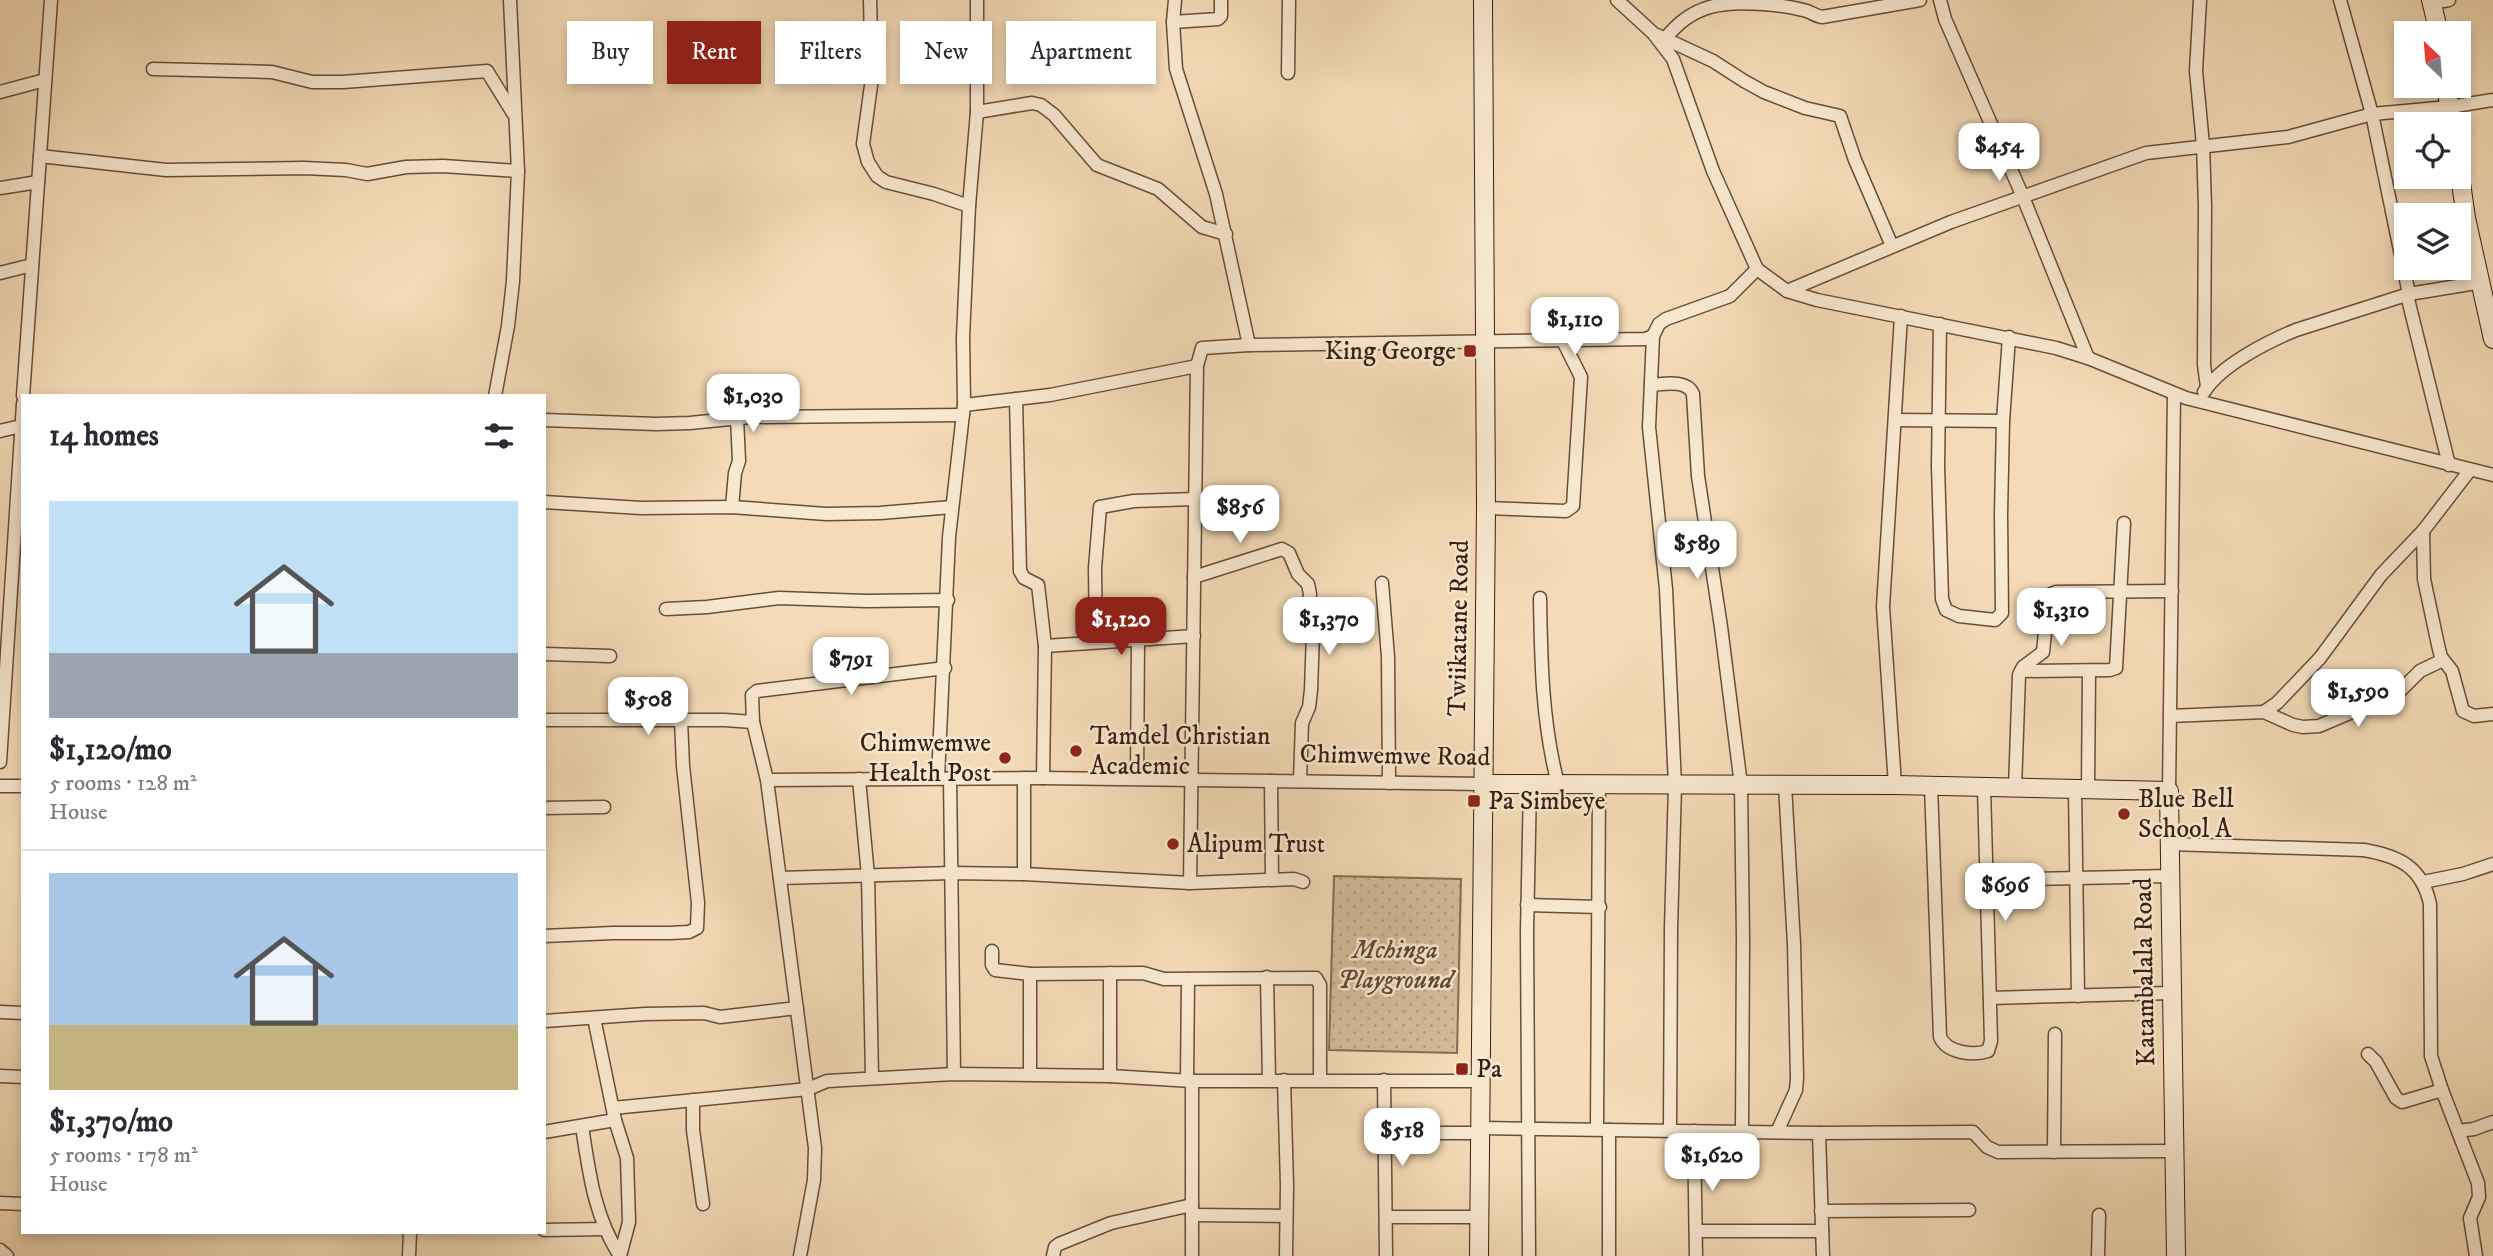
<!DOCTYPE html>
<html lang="en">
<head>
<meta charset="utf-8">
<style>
  :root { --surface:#fff; --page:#f2f2f3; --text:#2b2b33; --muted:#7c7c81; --line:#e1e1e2; --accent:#8f2418 }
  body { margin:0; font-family:"IM FELL DW Pica",serif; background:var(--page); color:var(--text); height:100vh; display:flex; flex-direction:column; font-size:26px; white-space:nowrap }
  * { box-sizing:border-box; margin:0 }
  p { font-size:23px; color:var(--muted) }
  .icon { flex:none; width:38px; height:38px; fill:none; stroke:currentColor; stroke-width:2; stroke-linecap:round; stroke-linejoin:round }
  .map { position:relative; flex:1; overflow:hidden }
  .sheet { position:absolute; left:21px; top:394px; width:525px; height:840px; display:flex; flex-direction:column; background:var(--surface); border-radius:0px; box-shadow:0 4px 10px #0003 }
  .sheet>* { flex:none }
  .banner { position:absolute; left:567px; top:21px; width:665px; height:63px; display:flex; gap:14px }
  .needle { width:46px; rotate:334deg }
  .fabs { position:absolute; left:2394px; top:21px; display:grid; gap:14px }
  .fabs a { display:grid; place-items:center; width:77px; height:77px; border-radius:0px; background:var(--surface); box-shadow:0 4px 10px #0003; font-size:35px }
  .price { position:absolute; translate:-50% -60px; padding:0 16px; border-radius:14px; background:#fff; color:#222; font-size:23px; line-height:46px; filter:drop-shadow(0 2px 4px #0008) }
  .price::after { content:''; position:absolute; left:50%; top:42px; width:21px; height:16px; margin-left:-10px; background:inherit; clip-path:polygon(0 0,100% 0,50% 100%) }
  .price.current { background:var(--accent); color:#fff }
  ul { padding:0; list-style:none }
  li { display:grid; align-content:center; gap:14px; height:371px; padding:0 28px }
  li+li { border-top:2px solid var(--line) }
  li span { display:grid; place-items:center; height:217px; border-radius:0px; color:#555 }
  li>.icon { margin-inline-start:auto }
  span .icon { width:126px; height:126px; fill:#fffc; stroke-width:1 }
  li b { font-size:30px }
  h2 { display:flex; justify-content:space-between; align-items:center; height:84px; padding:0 28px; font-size:30px }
  .tag { padding:0 24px; border-radius:0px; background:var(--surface); box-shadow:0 4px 10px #0003; font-size:24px; line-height:63px }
  .tag.current { background:var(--accent); color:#fff }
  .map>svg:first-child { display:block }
</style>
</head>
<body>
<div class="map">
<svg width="2493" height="1256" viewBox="0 0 2493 1256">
  <defs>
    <pattern id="park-dots" width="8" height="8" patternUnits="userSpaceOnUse" patternTransform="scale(1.75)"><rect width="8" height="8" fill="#d4bb9b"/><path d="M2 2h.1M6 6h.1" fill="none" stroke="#b7a084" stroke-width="1.8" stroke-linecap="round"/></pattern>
  </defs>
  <rect width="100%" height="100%" fill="#f4dbb7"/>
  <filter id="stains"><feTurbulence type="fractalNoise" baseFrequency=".00286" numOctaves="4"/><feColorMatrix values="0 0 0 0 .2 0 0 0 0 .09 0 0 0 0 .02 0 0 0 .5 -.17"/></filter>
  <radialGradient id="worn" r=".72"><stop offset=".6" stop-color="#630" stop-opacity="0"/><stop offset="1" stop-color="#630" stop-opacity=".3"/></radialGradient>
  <polygon fill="url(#park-dots)" stroke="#866c56" stroke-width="2" points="1334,876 1461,879 1457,1053 1329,1050"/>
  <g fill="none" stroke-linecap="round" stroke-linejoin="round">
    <g stroke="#684d3b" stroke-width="15">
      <g id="street">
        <polyline points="870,0 872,78 863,144 868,162 877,176 886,182 934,194 969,206"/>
        <polyline points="1175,0 1173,22 1176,69 1216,194 1249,345"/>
        <polyline points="1617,0 1653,33 1673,59 1713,171 1757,269 1787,291 1817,300 2056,348 2088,358 2186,398 2493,475"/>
        <polyline points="1940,0 1945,19 2023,197 2088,358"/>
        <polyline points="2200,0 2196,71 2203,145 2205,206 2204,365 2207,387"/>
        <polyline points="2340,0 2372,114 2409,294"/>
        <polyline points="2432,3 2449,0"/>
        <polyline points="1173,22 1218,19 1221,16 1221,0"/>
        <polyline points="1657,35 1713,61 1744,81 1764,92 1805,108 1840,116 1855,160 1892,246"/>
        <path d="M1665 39C1692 4 1723 1 1763 4 1778 5 1793 7 1807 11 1812 13 1816 16 1822 17L1920 0"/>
        <polyline points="153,69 272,72 312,82 343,82 487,71 513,113"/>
        <polyline points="1288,73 1289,0"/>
        <polyline points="0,92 45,80"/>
        <polyline points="977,112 1032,103 1041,105 1054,115 1097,165 1158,189 1202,227 1226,234"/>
        <polyline points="40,156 166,170 304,168 346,170 367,174 406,167 443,166 518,171"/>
        <polyline points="0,188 38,182"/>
        <polyline points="0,273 32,265"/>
        <polyline points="1787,291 1951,222 2146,153 2288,137 2372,114 2449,107 2493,100"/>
        <polyline points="2407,295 2449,465"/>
        <polyline points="1940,324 1938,466 1942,599 1946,610 1959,616 1995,620 2002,613 2001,514 2003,421 2009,337"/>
        <path d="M1651 385C1664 384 1687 379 1693 394L1698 476 1721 627 1741 785 1743 939 1742 1132"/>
        <path d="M2204 392C2221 365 2267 342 2296 330L2409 294 2482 282"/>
        <polyline points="23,396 51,0"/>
        <polyline points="495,396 508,326 513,281 518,171 510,0"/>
        <polyline points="1016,399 1020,571 1024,578 1038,585 1045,646 1043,778"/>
        <polyline points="964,405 1050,395 1197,366"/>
        <polyline points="544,420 656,424 690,423 750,417 963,415"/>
        <polyline points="1895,420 2003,421"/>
        <polyline points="0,431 21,426"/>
        <polyline points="544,502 641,508 732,507 826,514 880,513 952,507"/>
        <polyline points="732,507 735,473 739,461 737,418"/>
        <polyline points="1486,508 1566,511 1573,506 1581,377 1563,341"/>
        <polyline points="2423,531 2424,579 2438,645 2441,657 2452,671 2463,711 2474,716 2493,714"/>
        <polyline points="1194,577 1282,549 1289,553 1298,574 1308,584 1310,594 1308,618 1313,633 1311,690 1309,707 1302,723 1300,781"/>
        <polyline points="1382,583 1388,657 1389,783"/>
        <path d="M1540 598C1541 662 1542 722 1558 784"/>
        <polyline points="666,609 707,607 779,598 866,601 948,600"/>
        <polyline points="1096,642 1095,568 1100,507 1134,501 1195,499"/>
        <polyline points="1045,646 1194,636"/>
        <polyline points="544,654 610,656"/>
        <polyline points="2021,671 2110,670 2116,668 2124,523"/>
        <polyline points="2264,712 2277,703 2320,658 2381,575 2423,531 2470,470"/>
        <polyline points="2170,716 2264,712 2293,725 2303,727 2319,726 2399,692 2420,671 2443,660"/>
        <polyline points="544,720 725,720 753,722"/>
        <polyline points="0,762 23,404"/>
        <polyline points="938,778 949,537 964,405 963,337 969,206 977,112 977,0"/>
        <polyline points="950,778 954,1074"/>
        <polyline points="1024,778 1024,874 1190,883 1294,879 1303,882"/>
        <polyline points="859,779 868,876 872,1077"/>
        <polyline points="1137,779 1138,639"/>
        <polyline points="767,780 1043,778 1484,784"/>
        <polyline points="1271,781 1272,880"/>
        <polyline points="1895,785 1883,607 1901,316"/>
        <polyline points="0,786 23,786"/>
        <path d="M1931 786 1940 1037C1947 1053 1973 1056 1988 1051L1991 1041 1984 787"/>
        <polyline points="2015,788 2019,675 2023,667 2043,652 2049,595 2056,592 2172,591"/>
        <polyline points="2075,789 2078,996"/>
        <polyline points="2088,790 2089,671"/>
        <polyline points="2169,791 2174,394"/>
        <polyline points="544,808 604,807"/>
        <path d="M2169 844 2364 850C2399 856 2422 867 2430 904L2431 1056 2442 1090 2478 1183 2479 1197 2470 1218 2476 1256"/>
        <polyline points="780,878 952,873 1024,874"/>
        <polyline points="1987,880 2170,876"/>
        <polyline points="2423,882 2463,874 2493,864"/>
        <polyline points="1190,883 1197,366 1202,348 1249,345 1645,339 1653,336"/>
        <polyline points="1527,905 1600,907"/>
        <polyline points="544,936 613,933 670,933 689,932 697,928 698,903 683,766 681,720"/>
        <polyline points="992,951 992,965 995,970 1030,974 1143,973 1164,979 1316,978 1320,985 1320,1080"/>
        <polyline points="1267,977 1269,1080"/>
        <polyline points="1990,998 2171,993"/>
        <polyline points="0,1012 23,1013"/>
        <polyline points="594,1018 615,1120 627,1158 629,1222 620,1256"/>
        <polyline points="544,1021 645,1014 704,1013 720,1017 797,1008"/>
        <polyline points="2368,1054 2376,1062 2396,1098 2402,1102 2442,1090"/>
        <polyline points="1030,1074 1030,974"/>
        <polyline points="0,1076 23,1077"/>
        <polyline points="1110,1076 1110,973"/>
        <polyline points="1187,1080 1188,979"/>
        <polyline points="1284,1080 1287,1185 1286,1256"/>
        <polyline points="1384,1080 1386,1256"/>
        <polyline points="1192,1081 1192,1256"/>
        <polyline points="693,1100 693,1130 703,1204"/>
        <polyline points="613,1108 808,1089 827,1081 954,1074 1110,1076 1192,1081 1481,1081"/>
        <path d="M582 1126C589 1172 594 1216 620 1256"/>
        <polyline points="1481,1128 1819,1133 1823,1256"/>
        <polyline points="1597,1129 1599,784"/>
        <polyline points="1670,1131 1671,929 1675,785 1666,589 1649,427 1653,336 1659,324 1666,319 1730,296 1757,269"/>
        <polyline points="1694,1131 1696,1256"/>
        <polyline points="2458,1131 2474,1129 2493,1122"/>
        <polyline points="544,1132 615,1120"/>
        <polyline points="1777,1132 1796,1090 1797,1078 1794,944 1785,785"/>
        <polyline points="1385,1133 1481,1133"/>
        <polyline points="1819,1133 1973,1132 1987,1147 1998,1152 2174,1151"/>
        <polyline points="2054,1152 2055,1034"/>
        <polyline points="0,1203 23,1204"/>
        <polyline points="1821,1211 1969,1210"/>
        <polyline points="1192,1215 1286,1216"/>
        <polyline points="1386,1217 1479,1217"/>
        <polyline points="544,1230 605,1229"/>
        <polyline points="1696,1231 1822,1231"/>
        <polyline points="0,1250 7,1256"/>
        <polyline points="409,1256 410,1232"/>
        <polyline points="800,1256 814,1180 815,1148 767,780 753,722 752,695 757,691 945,668"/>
        <polyline points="1053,1256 1055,1247 1059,1244 1111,1223 1192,1205"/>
        <polyline points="1529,1256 1527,932 1530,784"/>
        <polyline points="1609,1256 1609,1130"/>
        <polyline points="2098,1256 2099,1215"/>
      </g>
    </g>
    <g stroke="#391e12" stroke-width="20">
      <g id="secondary">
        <polyline points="2431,0 2439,33"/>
        <polyline points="2446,86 2452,124"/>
        <polyline points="2459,169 2466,218 2493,339"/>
        <polyline points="1484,784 1895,785 2169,791 2176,1256"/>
        <polyline points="1479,1256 1486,508 1483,0"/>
      </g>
    </g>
    <use href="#street" stroke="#f8e8d0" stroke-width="12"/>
    <use href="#secondary" stroke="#f8e8d0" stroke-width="18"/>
  </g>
  <g fill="#8f2418" stroke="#f8e8d0" stroke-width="2.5">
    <rect x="1463" y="344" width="14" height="14" rx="3.5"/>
    <circle cx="1076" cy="751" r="7"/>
    <circle cx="1005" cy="758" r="7"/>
    <rect x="1467" y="794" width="14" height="14" rx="3.5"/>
    <circle cx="2124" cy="814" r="7"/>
    <circle cx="1173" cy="844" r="7"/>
    <rect x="1455" y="1062" width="14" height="14" rx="3.5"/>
  </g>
  <g text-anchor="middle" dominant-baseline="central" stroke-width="5" stroke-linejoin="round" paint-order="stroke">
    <g font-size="26" fill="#391e12" stroke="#f8e8d0" text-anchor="start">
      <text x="1456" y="351" text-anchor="end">King George</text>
      <text x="1090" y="736">Tamdel Christian<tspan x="1090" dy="30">Academic</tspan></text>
      <text x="991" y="743" text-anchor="end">Chimwemwe<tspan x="991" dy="30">Health Post</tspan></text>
      <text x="2138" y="799">Blue Bell<tspan x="2138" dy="30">School A</tspan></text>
      <text x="1488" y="801">Pa Simbeye</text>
      <text x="1187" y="844">Alipum Trust</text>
      <text x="1476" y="1069">Pa</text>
    </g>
    <g font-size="26" fill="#391e12" stroke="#f8e8d0">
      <text transform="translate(1459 628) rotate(-89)">Twiikatane Road</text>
      <text transform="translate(1395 756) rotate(1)">Chimwemwe Road</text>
      <text transform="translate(2145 972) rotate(-91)">Katambalala Road</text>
    </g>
    <g font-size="26" font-style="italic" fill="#604534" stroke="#f8e8d0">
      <text x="1395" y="950">Mchinga<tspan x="1395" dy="30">Playground</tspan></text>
    </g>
  </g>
  <rect width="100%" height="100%" filter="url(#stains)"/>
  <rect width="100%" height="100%" fill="url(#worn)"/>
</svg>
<div class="fabs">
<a><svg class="needle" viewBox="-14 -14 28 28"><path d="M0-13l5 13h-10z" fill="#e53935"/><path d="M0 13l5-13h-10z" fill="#7c7c81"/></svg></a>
<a><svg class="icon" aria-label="locate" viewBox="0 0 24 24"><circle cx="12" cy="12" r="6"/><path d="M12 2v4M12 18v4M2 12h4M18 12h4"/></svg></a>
<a><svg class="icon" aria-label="layers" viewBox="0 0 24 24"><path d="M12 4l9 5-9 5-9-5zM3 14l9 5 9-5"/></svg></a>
</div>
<b class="price" style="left:1999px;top:183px">$454</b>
<b class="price" style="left:1575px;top:357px">$1,110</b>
<b class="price" style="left:753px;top:434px">$1,030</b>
<b class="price" style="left:1240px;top:545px">$856</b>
<b class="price" style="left:1697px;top:581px">$589</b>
<b class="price" style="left:2061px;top:648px">$1,310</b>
<b class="price current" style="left:1121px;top:657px">$1,120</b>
<b class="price" style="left:1329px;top:657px">$1,370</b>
<b class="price" style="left:851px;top:697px">$791</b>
<b class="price" style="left:2358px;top:729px">$1,590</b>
<b class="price" style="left:648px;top:737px">$508</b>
<b class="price" style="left:2005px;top:923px">$696</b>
<b class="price" style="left:1402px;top:1168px">$518</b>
<b class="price" style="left:1712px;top:1193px">$1,620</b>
<div class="banner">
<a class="tag">Buy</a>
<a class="tag current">Rent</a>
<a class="tag">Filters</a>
<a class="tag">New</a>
<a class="tag">Apartment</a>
</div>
<section class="sheet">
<h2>14 homes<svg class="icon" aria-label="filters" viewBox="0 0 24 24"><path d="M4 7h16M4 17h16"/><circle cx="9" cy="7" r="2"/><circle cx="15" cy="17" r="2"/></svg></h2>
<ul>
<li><span style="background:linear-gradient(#bfe0f5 70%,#9aa5b1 0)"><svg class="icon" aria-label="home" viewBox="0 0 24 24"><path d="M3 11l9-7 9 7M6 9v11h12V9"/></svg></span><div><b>$1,120/mo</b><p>5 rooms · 128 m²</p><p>House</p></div></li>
<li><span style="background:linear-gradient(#a9c7e8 70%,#c2b280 0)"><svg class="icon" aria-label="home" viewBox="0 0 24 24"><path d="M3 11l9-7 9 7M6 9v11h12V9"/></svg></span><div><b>$1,370/mo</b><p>5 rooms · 178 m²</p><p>House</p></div></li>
</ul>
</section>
</div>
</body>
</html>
